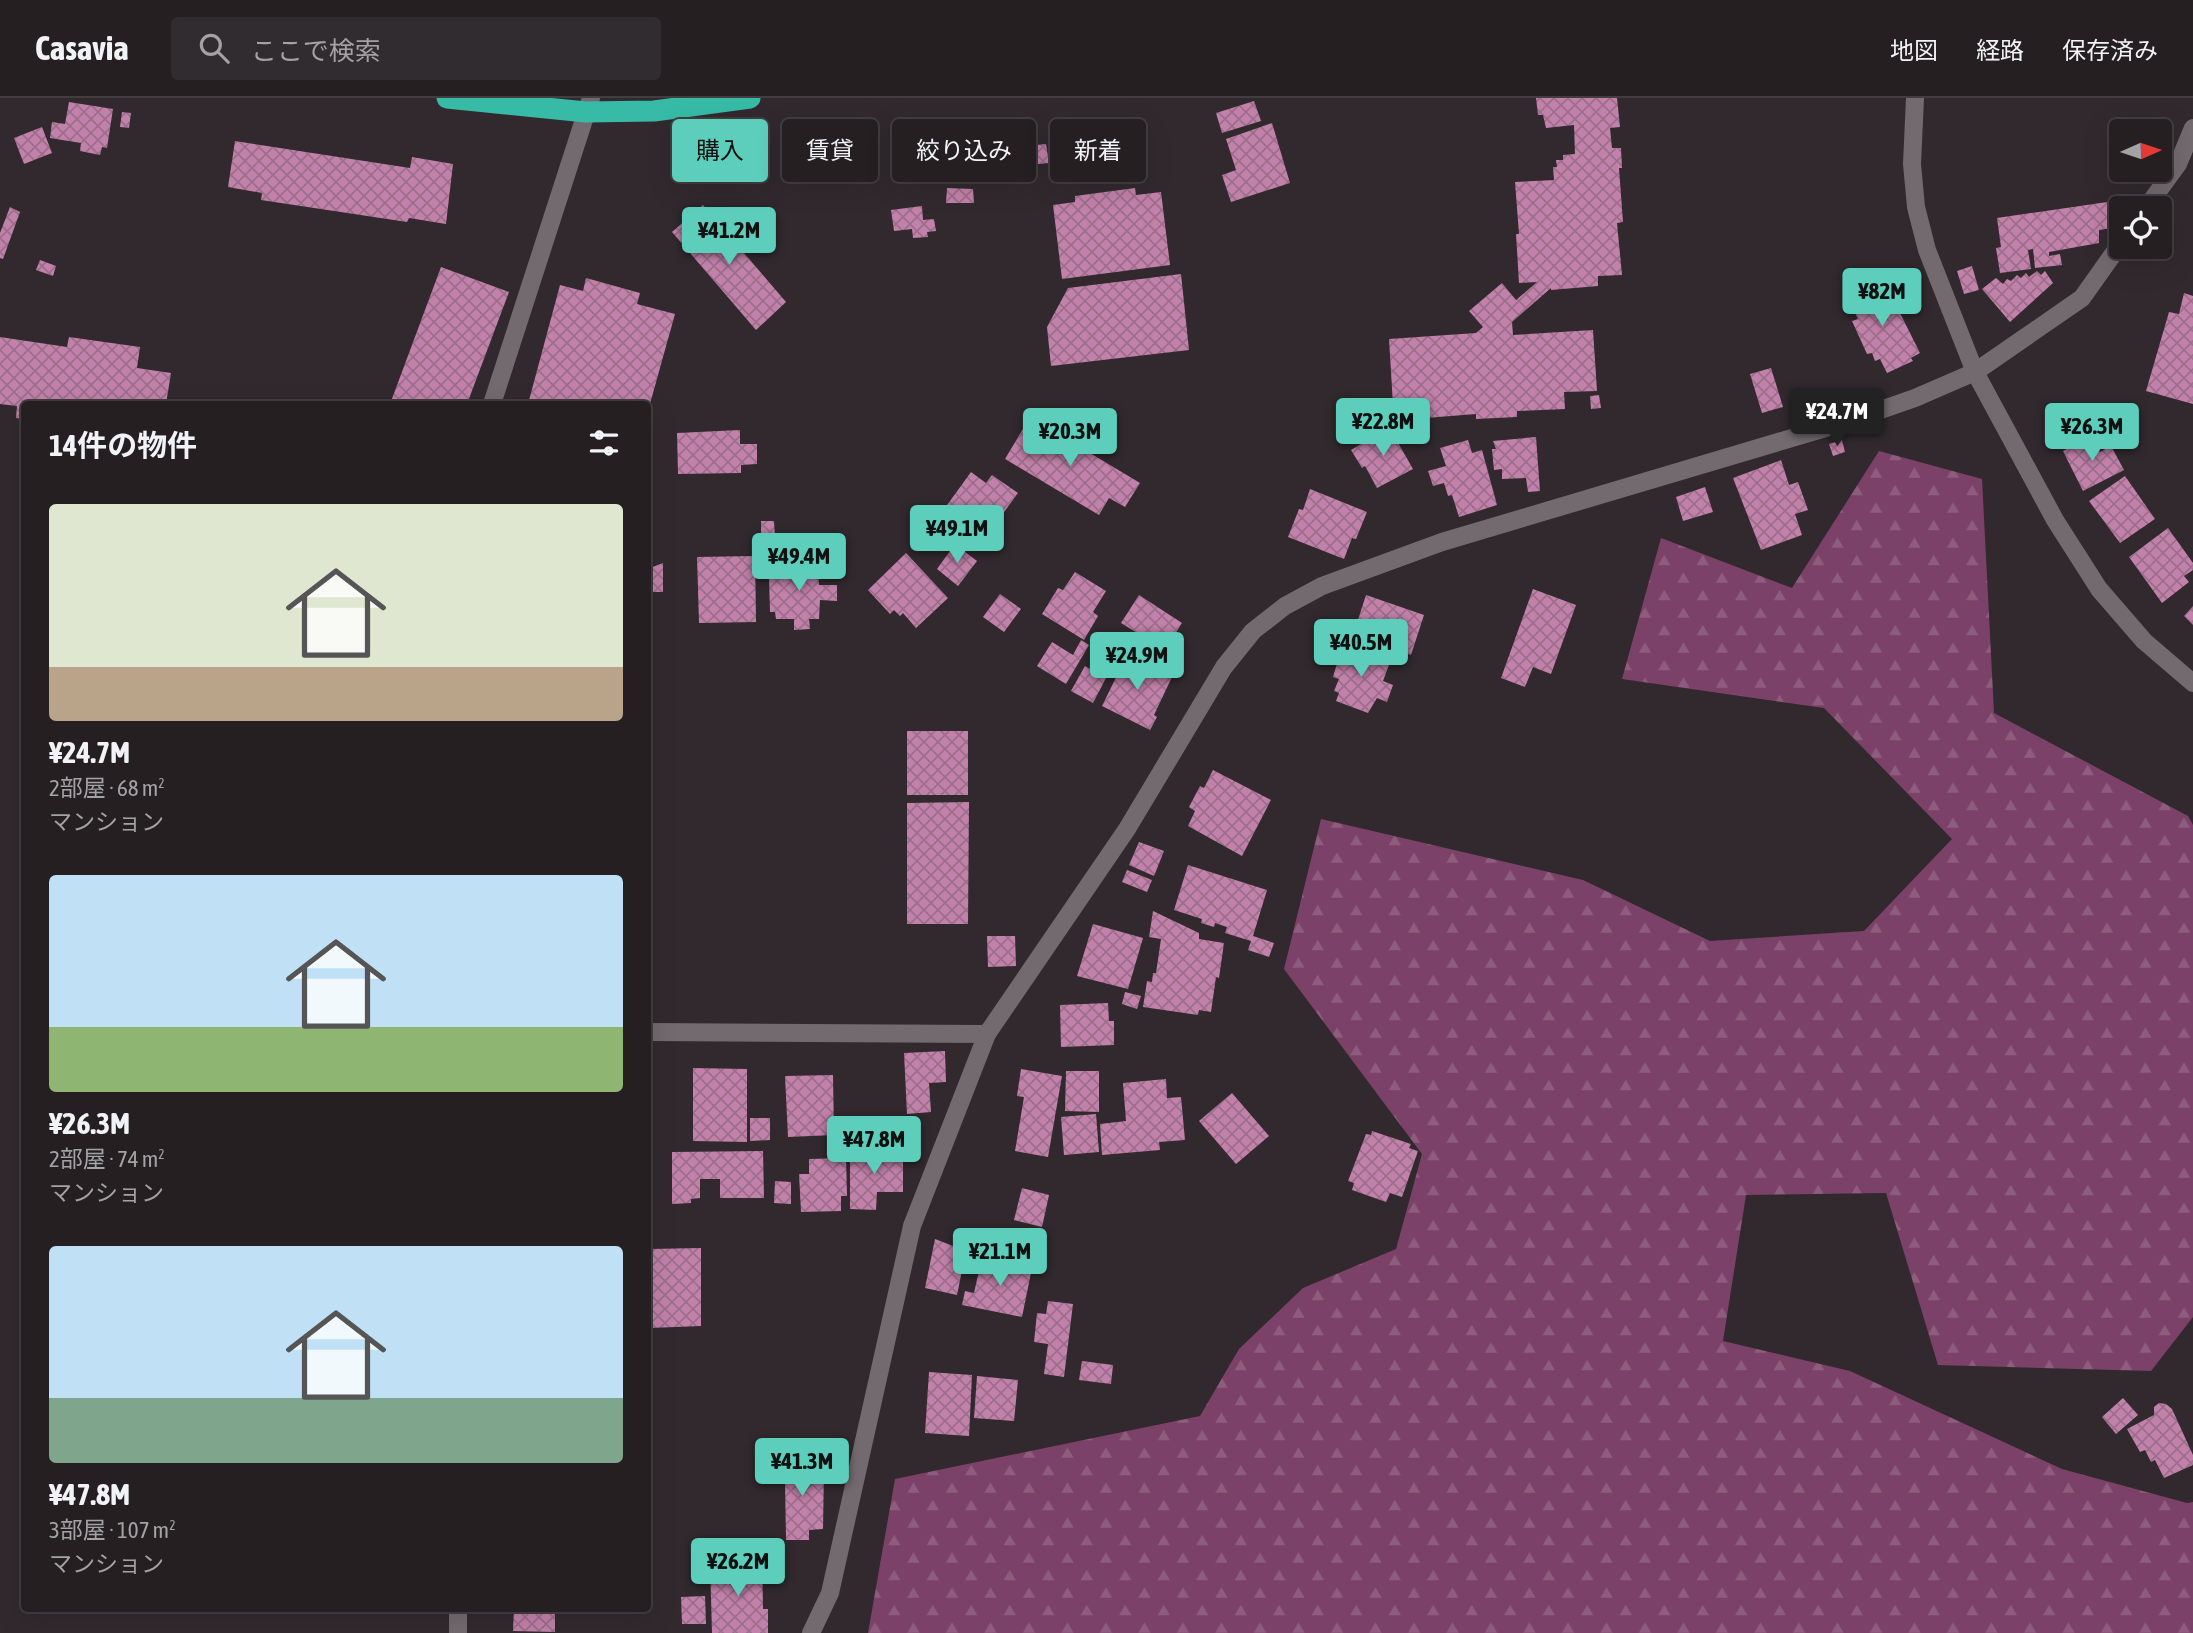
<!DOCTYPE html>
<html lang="ja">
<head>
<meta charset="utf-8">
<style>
  :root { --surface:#251f22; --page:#312c2f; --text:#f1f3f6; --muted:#a3a2a5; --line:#423d40; --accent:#5ccebb }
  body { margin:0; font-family:"Asap Condensed","Noto Sans JP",sans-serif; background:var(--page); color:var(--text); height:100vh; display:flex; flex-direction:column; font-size:26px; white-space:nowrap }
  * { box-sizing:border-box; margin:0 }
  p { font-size:23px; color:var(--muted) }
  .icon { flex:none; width:38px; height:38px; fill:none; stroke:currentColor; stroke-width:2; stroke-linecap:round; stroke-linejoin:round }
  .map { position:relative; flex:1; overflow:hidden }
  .sheet { position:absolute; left:21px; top:303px; width:630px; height:1211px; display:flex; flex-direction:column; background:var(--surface); border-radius:7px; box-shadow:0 7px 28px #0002,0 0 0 2px var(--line) }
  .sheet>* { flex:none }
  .top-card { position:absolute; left:672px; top:21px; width:665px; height:63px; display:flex; gap:14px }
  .needle { width:46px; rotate:87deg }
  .tools { position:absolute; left:2109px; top:21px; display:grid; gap:14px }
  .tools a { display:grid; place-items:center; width:63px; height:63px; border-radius:7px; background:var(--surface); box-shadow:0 7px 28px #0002,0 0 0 2px var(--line); font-size:35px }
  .price { position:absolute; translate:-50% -60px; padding:0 16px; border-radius:7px; background:var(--accent); color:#111; font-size:23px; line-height:46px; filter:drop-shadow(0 2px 4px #0008) }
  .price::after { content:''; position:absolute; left:50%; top:42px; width:21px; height:16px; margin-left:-10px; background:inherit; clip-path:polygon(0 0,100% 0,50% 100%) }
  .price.active { background:#222; color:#fff }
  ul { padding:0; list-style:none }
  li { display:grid; align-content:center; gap:14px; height:371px; padding:0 28px }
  li span { display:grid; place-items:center; height:217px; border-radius:7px; color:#555 }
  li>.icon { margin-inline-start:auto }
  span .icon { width:126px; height:126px; fill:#fffc; stroke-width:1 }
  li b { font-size:30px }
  h2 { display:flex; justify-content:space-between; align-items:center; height:84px; padding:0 28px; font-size:30px }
  .pill { padding:0 24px; border-radius:7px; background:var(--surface); box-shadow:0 7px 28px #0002,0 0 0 2px var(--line); font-size:24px; line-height:63px }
  .pill.active { background:var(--accent); color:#111 }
  header { display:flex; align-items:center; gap:42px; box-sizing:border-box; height:98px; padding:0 35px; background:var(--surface); border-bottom:2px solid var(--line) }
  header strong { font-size:33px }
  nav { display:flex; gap:38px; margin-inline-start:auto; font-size:24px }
  .search { width:490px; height:63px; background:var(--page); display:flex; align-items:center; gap:18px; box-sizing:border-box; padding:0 24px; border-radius:7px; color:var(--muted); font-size:26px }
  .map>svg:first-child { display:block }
</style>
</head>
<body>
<header>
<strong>Casavia</strong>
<div class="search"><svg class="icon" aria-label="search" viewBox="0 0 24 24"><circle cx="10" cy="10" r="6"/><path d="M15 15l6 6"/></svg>ここで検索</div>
<nav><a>地図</a><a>経路</a><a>保存済み</a></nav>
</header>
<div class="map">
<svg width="2193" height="1535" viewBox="0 0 2193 1535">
  <defs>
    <pattern id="forest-firs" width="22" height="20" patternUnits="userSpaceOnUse" patternTransform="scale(1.75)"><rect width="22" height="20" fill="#7c4168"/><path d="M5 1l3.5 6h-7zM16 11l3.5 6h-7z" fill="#8e5c7d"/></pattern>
    <pattern id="building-cross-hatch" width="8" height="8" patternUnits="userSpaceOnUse" patternTransform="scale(1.75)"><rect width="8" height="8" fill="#c281aa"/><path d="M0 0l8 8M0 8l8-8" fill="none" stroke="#9c6e8b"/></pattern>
  </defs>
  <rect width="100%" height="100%" fill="#31292e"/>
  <polygon fill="url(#forest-firs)" points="1879,353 1982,381 1994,615 2188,718 2193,727 2193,1219 2151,1273 1938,1267 1886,1095 1746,1097 1723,1243 1850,1273 2062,1371 2187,1405 2193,1404 2193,1535 868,1535 895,1381 1200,1318 1239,1251 1303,1190 1396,1151 1422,1056 1284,871 1321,721 1583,782 1710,843 1864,833 1952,741 1824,610 1622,581 1661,440 1792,490"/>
  <g fill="url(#building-cross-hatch)">
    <polygon points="1536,0 1617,0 1620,29 1610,30 1612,50 1621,50 1622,70 1619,70 1623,124 1617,125 1622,177 1598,178 1598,188 1551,192 1551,190 1512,224 1513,237 1593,232 1597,293 1564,294 1565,311 1517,313 1517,319 1476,321 1476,316 1426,320 1424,305 1393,307 1389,241 1476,235 1483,229 1469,213 1502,185 1516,202 1537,184 1519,185 1516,136 1519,136 1515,84 1554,82 1553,69 1557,69 1556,62 1563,62 1563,57 1575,56 1574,27 1546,30 1543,17 1538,17"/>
    <polygon points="1254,3 1261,23 1222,35 1216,15"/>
    <polygon points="69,4 113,11 107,50 102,49 100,57 80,53 81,45 50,40 52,24 65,26"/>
    <polygon points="122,14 131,15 129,30 120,29"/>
    <polygon points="1272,25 1290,85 1231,104 1222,77 1236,72 1226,41"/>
    <polygon points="42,29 52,55 24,66 14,40"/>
    <polygon points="235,43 410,70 412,59 453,66 446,126 409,120 407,124 261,102 262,95 228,89"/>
    <polygon points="1046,46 1049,65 1029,67 1026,48"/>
    <polygon points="947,90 973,91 974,105 946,105"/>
    <polygon points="1135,90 1136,97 1161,94 1170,167 1062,181 1053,107 1075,104 1075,98"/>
    <polygon points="2114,103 2118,129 2099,132 2099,145 2049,154 2049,158 2060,156 2062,167 2035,170 2033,151 2028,152 2031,171 2000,175 1996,150 2001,149 1997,120"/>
    <polygon points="703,107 786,204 756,232 672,134"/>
    <polygon points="922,108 923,122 934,121 936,133 927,134 928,139 913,140 912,131 894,133 891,112"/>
    <polygon points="10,109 20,114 3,161 0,160 0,135"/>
    <polygon points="40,162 56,168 53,178 36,172"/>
    <polygon points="1972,168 1979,192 1964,196 1957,173"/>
    <polygon points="441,169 509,194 467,306 390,306"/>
    <polygon points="2037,173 2041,177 2045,173 2053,185 2010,224 1982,191 1996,180 2003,186 2007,181 2011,183 2017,177 2021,180 2026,175 2029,179"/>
    <polygon points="1181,176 1189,252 1051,268 1047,229 1068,190"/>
    <polygon points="586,180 640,195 637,206 675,216 648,313 648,306 528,306 560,187 583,193"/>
    <polygon points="1861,185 1867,197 1886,187 1920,255 1911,260 1913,263 1887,275 1880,261 1875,263 1872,255 1867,256 1852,223 1858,221 1845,194"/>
    <polygon points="2184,195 2193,198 2193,306 2146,293 2169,214 2179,216"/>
    <polygon points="0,239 67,249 69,239 140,249 137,270 171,275 166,306 24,306 24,321 16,320 17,308 0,306"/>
    <polygon points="1771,270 1783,309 1762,315 1750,276"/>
    <polygon points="1599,297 1601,310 1591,311 1590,298"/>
    <polygon points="1030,319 1140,385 1125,409 1109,400 1099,417 1005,361"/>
    <polygon points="1389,329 1413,371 1377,390 1365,368 1362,370 1351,352"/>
    <polygon points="740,332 740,346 757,346 757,366 741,367 741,375 678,376 677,335"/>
    <polygon points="1536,339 1540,393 1528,394 1526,380 1502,381 1502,371 1494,372 1492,351 1496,351 1493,343"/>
    <polygon points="2091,339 2100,354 2111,348 2124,372 2083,393 2063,353"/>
    <polygon points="1468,342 1472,355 1482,352 1497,407 1459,419 1452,397 1448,398 1444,385 1433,388 1428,373 1446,368 1440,350"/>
    <polygon points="1842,342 1845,354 1833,358 1829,346"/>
    <polygon points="1781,362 1789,387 1798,384 1808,412 1795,416 1802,437 1761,452 1733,380"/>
    <polygon points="971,374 986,385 992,377 1018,395 978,450 937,421"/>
    <polygon points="2125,378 2155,421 2120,445 2089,403"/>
    <polygon points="1705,389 1713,414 1683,423 1676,399"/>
    <polygon points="1310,391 1367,414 1356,441 1352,440 1344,461 1288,439 1299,411 1303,412"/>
    <polygon points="761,423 774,423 775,439 761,439"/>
    <polygon points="2168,430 2193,465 2193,472 2184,478 2189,484 2162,505 2129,459"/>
    <polygon points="955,446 977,463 958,488 937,471"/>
    <polygon points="906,455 948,500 916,530 903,515 900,518 894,512 890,516 868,492"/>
    <polygon points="755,458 756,524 699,525 697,459"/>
    <polygon points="794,461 817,461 819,487 837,487 837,503 820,502 819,521 809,521 810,531 794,532 794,521 776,521 775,514 770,514 769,479 776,479 776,471 794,471"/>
    <polygon points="663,465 663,494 648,494 648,475 650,475 650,470"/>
    <polygon points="1075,474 1106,493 1093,514 1098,518 1084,542 1042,516 1058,490 1063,492"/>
    <polygon points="1533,491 1576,507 1551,576 1533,569 1525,589 1501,580"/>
    <polygon points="1000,496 1021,511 1004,534 983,519"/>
    <polygon points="1139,497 1182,525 1165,552 1121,525"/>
    <polygon points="1366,497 1424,517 1411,557 1353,537"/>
    <polygon points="2193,508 2193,527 2184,518"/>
    <polygon points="1081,542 1089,547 1066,586 1037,568 1052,544 1073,557"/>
    <polygon points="1343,545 1390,564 1383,583 1393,587 1387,604 1377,600 1368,615 1336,603 1339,595 1334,593 1339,581 1333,579"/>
    <polygon points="1127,557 1172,579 1154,617 1157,619 1150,632 1102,608"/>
    <polygon points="1085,568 1106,580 1093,605 1071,593"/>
    <rect x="907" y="633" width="61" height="64"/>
    <polygon points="1213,672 1271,702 1242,758 1188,728 1195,713 1189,709 1200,688 1204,690"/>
    <polygon points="969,704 968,826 907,826 907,705"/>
    <polygon points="1139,744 1164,753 1154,778 1129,767"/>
    <polygon points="1188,767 1267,792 1253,838 1274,845 1269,859 1248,852 1251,843 1225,835 1227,829 1215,825 1214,829 1201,825 1202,821 1174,812"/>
    <polygon points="1127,772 1152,782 1147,794 1122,784"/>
    <polygon points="1153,813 1199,835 1199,841 1224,845 1219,880 1216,879 1211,914 1199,912 1198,917 1143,909 1147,883 1152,884 1153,875 1156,875 1161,841 1149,839"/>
    <polygon points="1093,826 1143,840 1128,891 1077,878"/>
    <polygon points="987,838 1015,838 1016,868 988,869"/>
    <polygon points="1125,894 1141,898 1137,911 1122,906"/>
    <polygon points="1108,905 1109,923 1114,923 1114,947 1061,949 1060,907"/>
    <rect x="648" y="952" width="3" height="93"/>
    <polygon points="945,953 946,984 929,985 931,1014 907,1016 904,955"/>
    <polygon points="693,970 747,971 747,1044 693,1043"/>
    <polygon points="1021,971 1062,978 1048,1059 1015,1053 1024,999 1017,998"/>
    <polygon points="1066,973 1099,973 1099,1014 1065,1013"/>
    <polygon points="833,977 834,1037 788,1039 785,978"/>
    <polygon points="1166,981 1167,1000 1181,999 1185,1042 1159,1044 1160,1052 1102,1057 1100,1026 1126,1023 1123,985"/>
    <polygon points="1232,995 1269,1038 1236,1066 1199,1023"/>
    <polygon points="1096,1016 1099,1054 1064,1057 1061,1019"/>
    <polygon points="750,1020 770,1020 770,1042 750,1043"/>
    <polygon points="1372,1033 1411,1046 1409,1050 1418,1053 1402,1099 1390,1095 1386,1104 1352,1092 1354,1085 1348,1083 1366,1036 1371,1037"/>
    <polygon points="850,1051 903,1051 903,1094 877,1094 876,1112 850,1111"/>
    <polygon points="763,1053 764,1100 720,1100 720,1081 700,1081 700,1100 691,1101 691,1105 672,1106 672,1054"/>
    <polygon points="846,1060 847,1098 841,1098 841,1113 801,1114 799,1076 809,1076 809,1061"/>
    <polygon points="775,1083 791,1084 791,1106 774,1105"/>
    <polygon points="1022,1090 1049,1097 1042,1129 1014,1122"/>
    <polygon points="935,1141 966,1153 957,1197 925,1190"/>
    <polygon points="701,1150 701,1228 650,1230 648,1151"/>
    <polygon points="982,1159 1032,1170 1022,1219 962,1207 965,1193 974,1195"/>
    <polygon points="1048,1203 1073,1206 1064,1279 1044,1276 1048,1246 1034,1244 1037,1215 1046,1216"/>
    <polygon points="1082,1263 1113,1267 1111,1286 1079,1282"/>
    <polygon points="929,1274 972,1277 969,1338 925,1335"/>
    <polygon points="977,1278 1018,1282 1014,1323 974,1320"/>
    <polygon points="2123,1300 2138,1317 2116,1336 2102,1319"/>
    <polygon points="2159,1305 2166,1306 2172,1311 2193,1357 2193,1367 2164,1380 2155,1362 2151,1364 2145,1352 2140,1354 2127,1331 2154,1317 2154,1309"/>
    <polygon points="809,1361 809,1370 824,1370 823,1431 809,1432 809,1442 786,1442 785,1383 778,1383 777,1362"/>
    <polygon points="762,1463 763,1511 768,1511 768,1535 712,1535 710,1464"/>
    <polygon points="705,1498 706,1526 682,1526 681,1499"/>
    <polygon points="514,1510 555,1510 555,1534 513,1533"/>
  </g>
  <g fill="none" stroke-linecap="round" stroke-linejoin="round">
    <g stroke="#736a6f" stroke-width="18">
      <polyline points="1915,0 1912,66 1916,109 1927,152 1975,274 2055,422 2099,491 2144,543 2193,585"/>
      <polyline points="2146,110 2178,66 2193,30"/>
      <polyline points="492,306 591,0"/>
      <polyline points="648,934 987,936"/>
      <polyline points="458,1535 458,1510"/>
      <polyline points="811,1535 830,1495 912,1128 987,936 1127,731 1224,569 1253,533 1285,508 1322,488 1442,444 1849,323 1915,300 1975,274 2082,200 2121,145"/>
    </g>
    <polyline stroke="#37bba7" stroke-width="21" points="447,0 586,14 654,13 750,0"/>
  </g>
</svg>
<div class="tools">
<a><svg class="needle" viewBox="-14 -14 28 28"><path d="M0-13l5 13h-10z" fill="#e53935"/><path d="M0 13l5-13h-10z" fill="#a3a2a5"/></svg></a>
<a><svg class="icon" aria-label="locate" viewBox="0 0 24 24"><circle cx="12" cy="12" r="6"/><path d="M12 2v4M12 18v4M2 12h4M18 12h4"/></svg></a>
</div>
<b class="price" style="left:729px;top:169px">¥41.2M</b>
<b class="price" style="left:1882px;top:230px">¥82M</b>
<b class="price active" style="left:1837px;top:350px">¥24.7M</b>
<b class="price" style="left:1383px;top:360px">¥22.8M</b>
<b class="price" style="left:2092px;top:365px">¥26.3M</b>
<b class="price" style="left:1070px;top:370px">¥20.3M</b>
<b class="price" style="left:957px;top:467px">¥49.1M</b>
<b class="price" style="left:799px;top:495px">¥49.4M</b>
<b class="price" style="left:1361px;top:581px">¥40.5M</b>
<b class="price" style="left:1137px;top:594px">¥24.9M</b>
<b class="price" style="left:874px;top:1078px">¥47.8M</b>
<b class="price" style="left:1000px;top:1190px">¥21.1M</b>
<b class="price" style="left:802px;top:1400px">¥41.3M</b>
<b class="price" style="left:738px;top:1500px">¥26.2M</b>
<div class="top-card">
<a class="pill active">購入</a>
<a class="pill">賃貸</a>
<a class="pill">絞り込み</a>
<a class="pill">新着</a>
</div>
<section class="sheet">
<h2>14件の物件<svg class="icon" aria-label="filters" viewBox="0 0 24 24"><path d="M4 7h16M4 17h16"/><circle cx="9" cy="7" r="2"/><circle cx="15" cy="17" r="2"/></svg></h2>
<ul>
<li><span style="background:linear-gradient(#dfe7d0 75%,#b9a48a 0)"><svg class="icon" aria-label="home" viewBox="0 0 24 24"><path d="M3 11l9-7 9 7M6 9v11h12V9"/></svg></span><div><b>¥24.7M</b><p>2部屋 · 68 m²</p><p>マンション</p></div></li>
<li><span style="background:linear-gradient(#bfe0f5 70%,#8fb573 0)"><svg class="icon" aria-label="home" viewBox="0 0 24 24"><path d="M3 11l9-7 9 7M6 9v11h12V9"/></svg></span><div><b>¥26.3M</b><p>2部屋 · 74 m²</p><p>マンション</p></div></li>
<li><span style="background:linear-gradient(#bfe0f5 70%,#7fa58c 0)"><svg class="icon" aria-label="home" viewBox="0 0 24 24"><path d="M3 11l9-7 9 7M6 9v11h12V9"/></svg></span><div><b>¥47.8M</b><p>3部屋 · 107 m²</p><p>マンション</p></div></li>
</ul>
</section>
</div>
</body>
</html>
